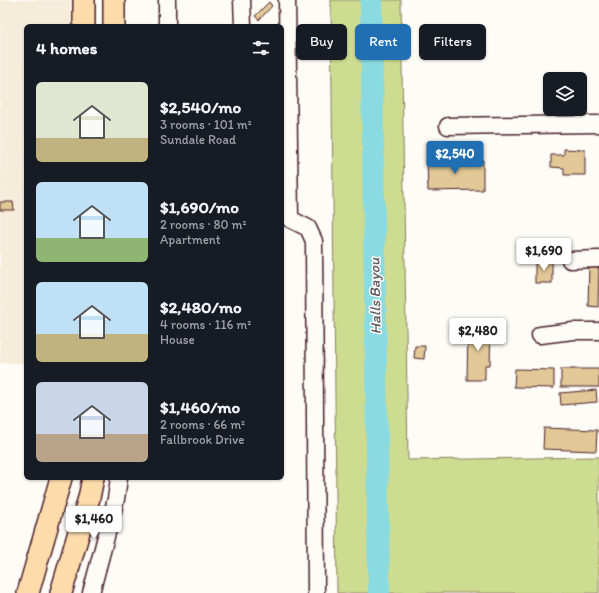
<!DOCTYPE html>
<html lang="en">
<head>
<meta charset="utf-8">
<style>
  :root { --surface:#171b24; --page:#20242c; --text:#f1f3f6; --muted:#9ea1a6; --accent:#1f6fb2 }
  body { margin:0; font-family:Itim,sans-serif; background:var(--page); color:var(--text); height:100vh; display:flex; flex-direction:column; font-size:15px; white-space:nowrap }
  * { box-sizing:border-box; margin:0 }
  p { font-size:13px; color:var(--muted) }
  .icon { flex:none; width:22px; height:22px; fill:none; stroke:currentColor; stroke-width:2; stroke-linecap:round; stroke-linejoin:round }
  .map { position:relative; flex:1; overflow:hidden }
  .side { position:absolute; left:24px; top:24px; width:260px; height:456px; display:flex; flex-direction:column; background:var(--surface); border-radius:6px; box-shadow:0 1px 3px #0004 }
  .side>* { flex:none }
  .hud { position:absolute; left:296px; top:24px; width:243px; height:36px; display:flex; gap:8px }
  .fabs { position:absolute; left:543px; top:72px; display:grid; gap:8px }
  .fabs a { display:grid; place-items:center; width:44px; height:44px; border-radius:6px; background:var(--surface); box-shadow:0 1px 3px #0004; font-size:20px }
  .price { position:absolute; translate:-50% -34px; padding:0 9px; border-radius:4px; background:#fff; color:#222; font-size:13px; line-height:26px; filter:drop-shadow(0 1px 2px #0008) }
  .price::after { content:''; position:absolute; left:50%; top:24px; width:12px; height:9px; margin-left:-6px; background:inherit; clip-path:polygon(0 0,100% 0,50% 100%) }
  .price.current { background:var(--accent); color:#fff }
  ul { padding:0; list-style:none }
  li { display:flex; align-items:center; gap:12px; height:100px; padding:0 12px }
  li span { display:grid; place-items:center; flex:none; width:112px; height:80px; border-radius:6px; color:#555 }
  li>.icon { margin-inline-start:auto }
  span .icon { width:48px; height:48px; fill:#fffc; stroke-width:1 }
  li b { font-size:17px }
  h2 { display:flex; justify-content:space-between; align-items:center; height:48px; padding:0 12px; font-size:17px }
  .chip { padding:0 14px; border-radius:6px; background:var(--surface); box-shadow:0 1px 3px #0004; font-size:14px; line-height:36px }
  .chip.current { background:var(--accent); color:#fff }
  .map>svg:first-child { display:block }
</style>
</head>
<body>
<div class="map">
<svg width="599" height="593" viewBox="0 0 599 593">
  <rect width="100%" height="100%" fill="#fdfcf7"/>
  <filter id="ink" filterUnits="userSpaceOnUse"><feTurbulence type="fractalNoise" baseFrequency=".025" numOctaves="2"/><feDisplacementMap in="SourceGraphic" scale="8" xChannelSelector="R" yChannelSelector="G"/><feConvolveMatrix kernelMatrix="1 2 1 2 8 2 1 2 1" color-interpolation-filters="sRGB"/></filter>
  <g filter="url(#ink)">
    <polygon fill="#f5ecda" points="0,0 71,0 71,26 26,26 26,363 0,363"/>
    <polygon fill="#cddc90" stroke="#8c7e5e" points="331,0 401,0 408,460 599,457 599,593 337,593"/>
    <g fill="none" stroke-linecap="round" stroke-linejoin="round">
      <polyline stroke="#89dae1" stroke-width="22" points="371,0 379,593"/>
    </g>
    <g fill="#e2c897" stroke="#4a1f2b">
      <polygon points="269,2 272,6 259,20 255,16"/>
      <polygon points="564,149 585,150 585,175 564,175 564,168 551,167 551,155 564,155"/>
      <polygon points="483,159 483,190 428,191 427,160"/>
      <polygon points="0,202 13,202 14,210 0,210"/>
      <rect x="535" y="262" width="17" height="21"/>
      <polygon points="589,263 599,263 598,307 588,306"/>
      <polygon points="468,327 491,327 490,365 485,365 485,380 467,380"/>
      <polygon points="415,346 425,346 424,359 414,358"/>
      <polygon points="515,369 554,370 554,388 514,387"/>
      <rect x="561" y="369" width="38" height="18"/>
      <polygon points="596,390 597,402 561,405 560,393"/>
      <polygon points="544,428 597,430 596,451 543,449"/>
    </g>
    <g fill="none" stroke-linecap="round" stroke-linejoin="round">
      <g stroke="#4a1f2b" stroke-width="19">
        <g id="minor">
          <polyline points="167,0 167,26"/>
          <polyline points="242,0 243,26"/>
          <polyline points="287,0 290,219 308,228 314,241 316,593"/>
          <polyline points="448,126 599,124"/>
          <polyline points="570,260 599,259"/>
          <polyline points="540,335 573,331 599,331"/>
          <polyline points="91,593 116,499 119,478"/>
        </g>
      </g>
      <g stroke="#4a1f2b" stroke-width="24">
        <g id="major">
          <polyline points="84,0 84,26"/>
          <polyline points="114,0 114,26"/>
          <polyline points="28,593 61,478"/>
          <polyline points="61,593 89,498 93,478"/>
        </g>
      </g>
      <use href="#minor" stroke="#fdfcf7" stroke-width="16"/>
      <use href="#major" stroke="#fddcac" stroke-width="21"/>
    </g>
  </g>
  <g text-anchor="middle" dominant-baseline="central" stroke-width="3" stroke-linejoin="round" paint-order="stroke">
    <g font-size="15" font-style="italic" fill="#5d5762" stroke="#fdfcf7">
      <text transform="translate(375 296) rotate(-91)">Halls Bayou</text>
    </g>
  </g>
</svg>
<div class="fabs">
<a><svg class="icon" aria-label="layers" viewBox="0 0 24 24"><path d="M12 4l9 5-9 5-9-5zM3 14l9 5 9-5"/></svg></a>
</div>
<b class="price current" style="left:455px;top:175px">$2,540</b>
<b class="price" style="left:544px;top:272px">$1,690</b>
<b class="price" style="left:478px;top:352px">$2,480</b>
<b class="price" style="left:94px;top:540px">$1,460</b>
<div class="hud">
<a class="chip">Buy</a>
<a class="chip current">Rent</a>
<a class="chip">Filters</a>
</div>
<section class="side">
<h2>4 homes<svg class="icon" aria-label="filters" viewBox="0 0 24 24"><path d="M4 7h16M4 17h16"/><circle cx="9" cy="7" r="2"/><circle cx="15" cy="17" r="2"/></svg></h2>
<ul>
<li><span style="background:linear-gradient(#dfe7d0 70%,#c2b280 0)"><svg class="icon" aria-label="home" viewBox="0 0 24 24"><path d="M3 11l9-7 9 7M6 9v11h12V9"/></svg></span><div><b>$2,540/mo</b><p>3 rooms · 101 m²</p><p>Sundale Road</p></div></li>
<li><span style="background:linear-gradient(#bfe0f5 70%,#8fb573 0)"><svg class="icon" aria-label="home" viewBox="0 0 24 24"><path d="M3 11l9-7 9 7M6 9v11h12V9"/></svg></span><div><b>$1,690/mo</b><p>2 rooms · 80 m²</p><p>Apartment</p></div></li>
<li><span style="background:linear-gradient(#bfe0f5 65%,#c2b280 0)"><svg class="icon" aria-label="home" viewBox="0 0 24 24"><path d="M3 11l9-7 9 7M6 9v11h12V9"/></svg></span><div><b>$2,480/mo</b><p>4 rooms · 116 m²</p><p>House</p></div></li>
<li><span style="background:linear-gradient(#c9d6e8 65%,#b9a48a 0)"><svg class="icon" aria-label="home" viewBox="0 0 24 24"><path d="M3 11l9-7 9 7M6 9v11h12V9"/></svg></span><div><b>$1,460/mo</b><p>2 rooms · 66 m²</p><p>Fallbrook Drive</p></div></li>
</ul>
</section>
</div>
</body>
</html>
